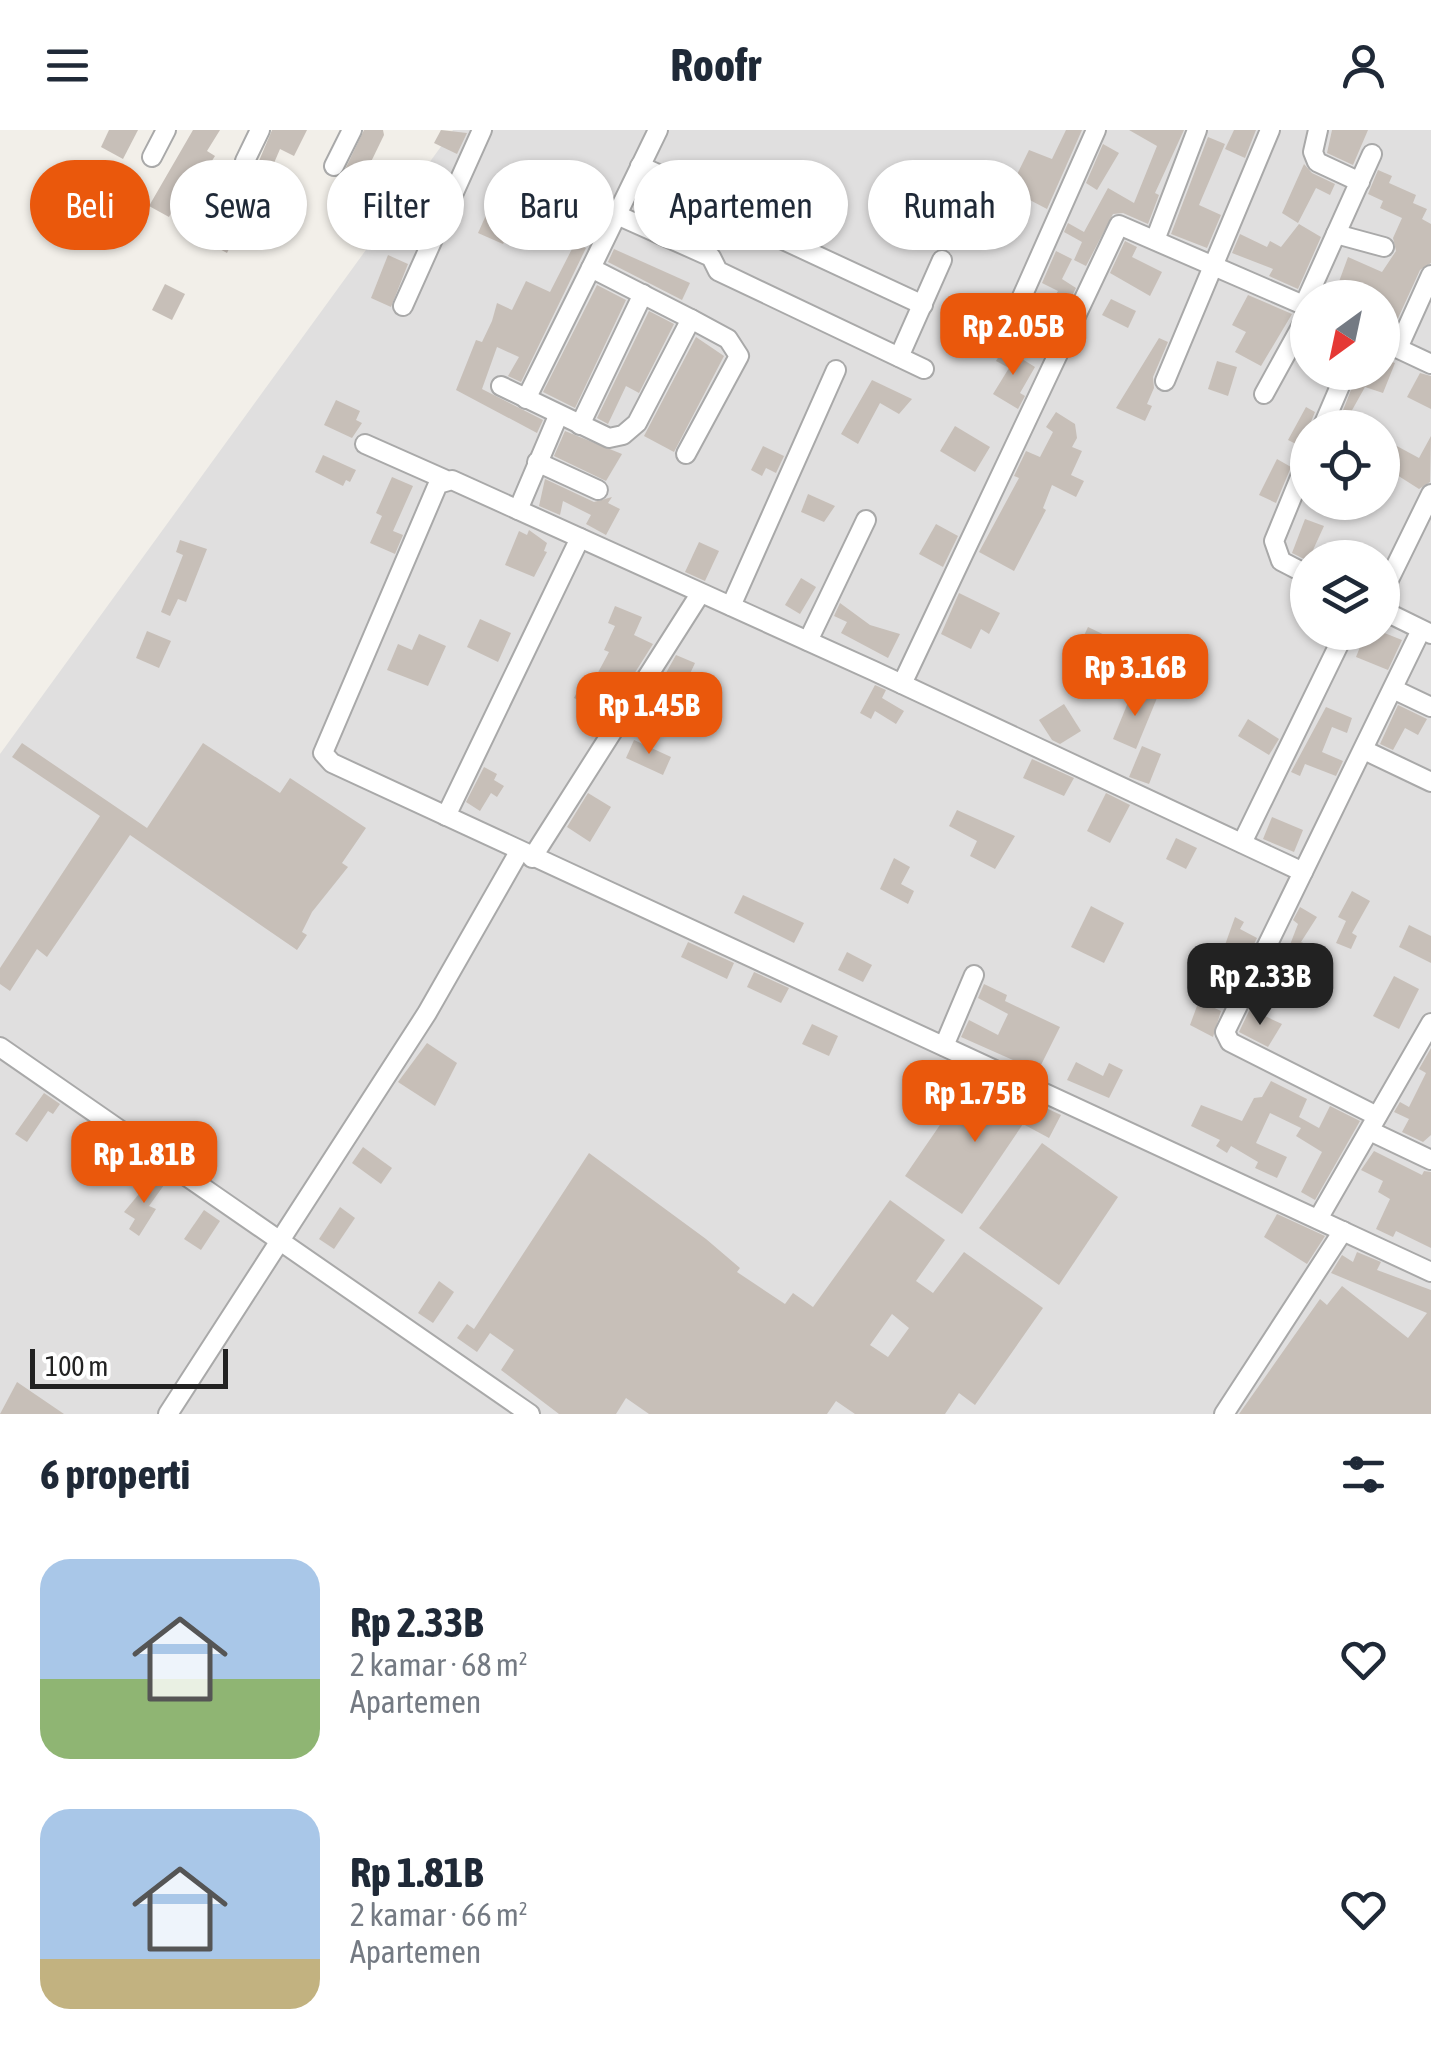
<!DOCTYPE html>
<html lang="id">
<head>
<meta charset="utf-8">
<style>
  :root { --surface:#fff; --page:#f6f6f7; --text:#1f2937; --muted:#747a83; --accent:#ea580c }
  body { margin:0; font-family:"Asap Condensed",sans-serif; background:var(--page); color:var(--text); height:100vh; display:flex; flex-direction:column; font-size:38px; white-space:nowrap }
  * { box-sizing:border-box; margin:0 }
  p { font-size:32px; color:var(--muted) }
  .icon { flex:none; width:55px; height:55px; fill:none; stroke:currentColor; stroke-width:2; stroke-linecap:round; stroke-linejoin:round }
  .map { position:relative; height:1284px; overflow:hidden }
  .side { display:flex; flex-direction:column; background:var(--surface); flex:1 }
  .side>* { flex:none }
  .hud { position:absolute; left:30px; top:30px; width:1372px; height:90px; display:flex; gap:20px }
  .needle { width:65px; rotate:213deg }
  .fabs { position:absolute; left:1290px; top:150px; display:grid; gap:20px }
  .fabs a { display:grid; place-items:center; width:110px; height:110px; border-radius:50%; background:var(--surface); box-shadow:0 2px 8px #0004; font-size:50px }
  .scale { position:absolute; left:30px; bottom:25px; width:198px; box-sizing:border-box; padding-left:10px; border:5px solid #222; border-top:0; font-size:28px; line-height:35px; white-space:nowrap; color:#222; -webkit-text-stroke:8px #fff; paint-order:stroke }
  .price { position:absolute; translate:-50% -85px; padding:0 22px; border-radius:20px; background:var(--accent); color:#fff; font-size:32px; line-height:65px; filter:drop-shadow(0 2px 5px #0008) }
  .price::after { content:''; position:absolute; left:50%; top:60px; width:30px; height:22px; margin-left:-15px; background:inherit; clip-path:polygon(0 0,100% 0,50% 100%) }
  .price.on { background:#222; color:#fff }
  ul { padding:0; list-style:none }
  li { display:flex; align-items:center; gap:30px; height:250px; padding:0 40px }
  li span { display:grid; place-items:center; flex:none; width:280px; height:200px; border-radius:30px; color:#555 }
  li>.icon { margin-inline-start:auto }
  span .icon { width:120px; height:120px; fill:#fffc; stroke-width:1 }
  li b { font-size:42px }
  h2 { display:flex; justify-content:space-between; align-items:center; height:120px; padding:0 40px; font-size:42px }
  .pill { padding:0 35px; border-radius:45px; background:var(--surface); box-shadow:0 2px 8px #0004; font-size:35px; line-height:90px }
  .pill.on { background:var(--accent); color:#fff }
  header { display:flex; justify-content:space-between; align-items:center; height:130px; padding:0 40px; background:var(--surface); font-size:45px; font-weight:700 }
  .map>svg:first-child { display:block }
</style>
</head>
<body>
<header><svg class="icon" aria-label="menu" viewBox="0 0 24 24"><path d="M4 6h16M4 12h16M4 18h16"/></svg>Roofr<svg class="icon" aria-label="person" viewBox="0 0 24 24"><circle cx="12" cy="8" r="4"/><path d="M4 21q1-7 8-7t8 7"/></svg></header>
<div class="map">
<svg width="1431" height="1284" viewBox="0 0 1431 1284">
  <rect width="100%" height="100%" fill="#f2efe9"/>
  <path fill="#e0dfdf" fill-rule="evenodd" d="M453 0H1431V1284H0V624ZM1308 168H1382V242H1308ZM1308 298H1382V372H1308ZM1308 428H1382V502H1308Z"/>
  <g fill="#c7bfb8" fill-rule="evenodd">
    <polygon points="109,0 138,0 123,29 101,17"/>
    <polygon points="193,0 220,0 207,21 215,26 208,37 228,49 231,41 251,50 272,0 307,0 294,26 280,19 260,66 286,78 278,94 270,90 264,103 242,92 227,123 201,109 220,58 202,46 194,61 185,56 169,87 149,76"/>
    <polygon points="364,0 383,0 384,5 354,67 336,58"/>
    <polygon points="441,0 467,3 457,24 434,13"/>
    <polygon points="1066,0 1082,0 1047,79 1024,67 1021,75 1005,69 1029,20 1052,29"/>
    <polygon points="1129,0 1184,0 1155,63 1159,65 1148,94 1123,83 1113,84 1086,136 1074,130 1082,112 1064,102 1068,93 1084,102 1108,58 1134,73 1157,16"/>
    <polygon points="1234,0 1256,0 1245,28 1225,19"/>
    <polygon points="1332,0 1368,0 1353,35 1327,23"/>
    <polygon points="1208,7 1225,14 1199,75 1221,85 1207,118 1171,104"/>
    <polygon points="1103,14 1119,23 1097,60 1086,53"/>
    <polygon points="427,34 448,46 432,81 416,73 424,55 417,51"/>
    <polygon points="1304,34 1312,43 1335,54 1330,65 1316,58 1298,93 1282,83"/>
    <polygon points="1378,40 1392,46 1389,53 1416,65 1413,73 1427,79 1422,89 1431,94 1431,133 1420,140 1394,197 1382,192 1382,168 1333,168 1348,127 1382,142 1396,121 1393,108 1402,88 1380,78 1383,71 1368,64"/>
    <polygon points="487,83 511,97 503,114 478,103"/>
    <polygon points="1299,94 1321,107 1298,159 1269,146 1273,139 1232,123 1240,104 1267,117 1270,111 1281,117"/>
    <polygon points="1125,111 1137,117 1132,127 1162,142 1150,166 1110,143"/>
    <polygon points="575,113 586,118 521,252 508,246 519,227 497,217 482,259 543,290 537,303 456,260 476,210 482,212 492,191 497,173 512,180 526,151 550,162"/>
    <polygon points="614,119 690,153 682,170 608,132"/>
    <polygon points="1056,121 1072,129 1062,149 1076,158 1063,184 1049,176 1058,161 1042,153"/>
    <polygon points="388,125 408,134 391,177 371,168"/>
    <polygon points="165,154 185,164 172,190 152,180"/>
    <polygon points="597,155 626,170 575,278 543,262"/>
    <polygon points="1248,165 1292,184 1261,236 1235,222 1246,202 1232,195"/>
    <polygon points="1111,169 1136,181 1128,198 1102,185"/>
    <polygon points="649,181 674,194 639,263 626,256 608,294 597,288"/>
    <polygon points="696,207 724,226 674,322 644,306"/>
    <polygon points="1159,208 1168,212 1153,247 1154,258 1147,274 1152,276 1145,291 1116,278"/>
    <polygon points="1004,218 1035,237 1020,263 1025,266 1018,279 993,264 1009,238 996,231"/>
    <polygon points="1382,228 1395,233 1383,263 1365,257 1346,291 1340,288 1358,242 1382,242"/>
    <polygon points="1217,231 1237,237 1228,266 1208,259"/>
    <polygon points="1420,243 1431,246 1431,279 1407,267"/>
    <polygon points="872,250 912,269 899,284 880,273 858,314 841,304"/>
    <polygon points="336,270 360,281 356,290 362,293 352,308 324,295"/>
    <polygon points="1306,277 1315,282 1305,306 1308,316 1302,317 1288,310"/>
    <polygon points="1056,282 1075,294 1077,308 1072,317 1082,321 1071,345 1084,351 1076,367 1052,355 1043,378 1046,380 1014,441 979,422 1019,348 1014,346 1026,321 1040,327 1053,302 1046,297"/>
    <polygon points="955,296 990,317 975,342 940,321"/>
    <polygon points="565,301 622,324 606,351 554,326"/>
    <polygon points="1431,306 1430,352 1419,359 1397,345 1382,372 1382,308 1419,328"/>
    <polygon points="763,316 784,326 776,343 766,338 762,346 751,340"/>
    <polygon points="323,325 356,340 350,352 346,350 343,356 315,342"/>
    <polygon points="1277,329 1291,337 1276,373 1259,365"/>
    <polygon points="392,347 413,356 393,401 403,405 395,424 370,413 382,386 376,383"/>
    <polygon points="545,349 594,372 612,367 608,373 620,379 606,405 586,394 591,385 563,371 560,385 539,376"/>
    <polygon points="808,364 835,376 824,392 801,382"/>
    <polygon points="1305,389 1324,396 1308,431 1292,423"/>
    <polygon points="936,394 958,406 943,437 919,424"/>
    <polygon points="529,400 547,413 544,421 547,422 534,447 505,435 519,401 527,405"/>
    <polygon points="180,410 207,419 186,472 178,469 170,486 161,482 183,425 176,422"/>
    <polygon points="699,412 719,421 705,451 685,442"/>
    <polygon points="801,448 816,457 800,484 785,475"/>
    <polygon points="959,463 1000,483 989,504 981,499 971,519 941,504"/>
    <polygon points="840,473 870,495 900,504 888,528 841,503 847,492 834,486"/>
    <polygon points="615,476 642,487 634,505 653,514 629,552 617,545 601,581 574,568 585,546 594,550 609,522 604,520 615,496 608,493"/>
    <polygon points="480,489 511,503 498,532 467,517"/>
    <polygon points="1088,497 1113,509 1103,528 1079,516"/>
    <polygon points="147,501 171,511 159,538 136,528"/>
    <polygon points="1366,502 1382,502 1402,510 1388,540 1356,527"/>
    <polygon points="419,504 446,516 428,556 387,540 398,514 412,520"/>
    <polygon points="676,525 695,533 688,548 702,555 694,572 687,568 676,593 646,579"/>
    <polygon points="875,555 886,560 882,568 904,581 896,594 875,581 871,589 860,583"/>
    <polygon points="1134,558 1157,568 1136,619 1113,609"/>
    <polygon points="1064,574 1081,601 1060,614 1052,610 1039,590"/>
    <polygon points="1398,575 1427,589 1418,605 1405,598 1393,620 1380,614"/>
    <polygon points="1326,577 1352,588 1347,603 1332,597 1322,622 1343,631 1336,646 1305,634 1300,646 1291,642"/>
    <polygon points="1248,589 1279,609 1269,625 1238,606"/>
    <polygon points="634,610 671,627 663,645 626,628"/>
    <polygon points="22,613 147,698 203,613 280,663 290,648 366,698 342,733 348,737 312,782 302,802 307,805 297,820 130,705 47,827 37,819 10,861 0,854 0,838 100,686 12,627"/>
    <polygon points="1142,616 1161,624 1149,654 1129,647"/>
    <polygon points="1032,629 1074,648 1064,666 1023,648"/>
    <polygon points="484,637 497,644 494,650 504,656 497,667 491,663 480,681 466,672"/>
    <polygon points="588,663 611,677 590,712 567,697"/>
    <polygon points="1106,663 1130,675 1110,713 1087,701"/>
    <polygon points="957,680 1015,706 995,739 970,726 977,711 949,696"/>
    <polygon points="1272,687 1303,700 1294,722 1263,709"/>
    <polygon points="1176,708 1197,718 1186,739 1166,729"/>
    <polygon points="894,728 910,737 901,754 914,761 908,774 880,759"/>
    <polygon points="1352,761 1370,771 1352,803 1357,806 1351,819 1336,813 1346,791 1338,787"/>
    <polygon points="743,765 804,793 794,813 734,783"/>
    <polygon points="1091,776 1124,793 1104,833 1071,817"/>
    <polygon points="1300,777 1317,787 1301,812 1318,819 1299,875 1266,860 1277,836 1281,838 1298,794 1293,790"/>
    <polygon points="1235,787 1244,792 1240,799 1257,808 1230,863 1211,854"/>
    <polygon points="1409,795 1431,806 1431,833 1399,817"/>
    <polygon points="688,812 734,833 727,849 681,827"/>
    <polygon points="847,822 872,835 863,852 838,840"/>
    <polygon points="754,842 789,858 781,873 747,857"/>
    <polygon points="1394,846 1419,859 1399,899 1373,886"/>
    <polygon points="984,854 1007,865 1005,871 1060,897 1038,941 961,907 969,890 998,905 1008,884 978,868"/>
    <polygon points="1204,873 1221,881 1213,907 1190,895 1197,876"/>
    <polygon points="1250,879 1282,894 1268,917 1239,902"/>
    <polygon points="812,894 838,906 829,926 802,914"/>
    <polygon points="427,913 457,933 435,976 398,952"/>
    <polygon points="1431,918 1431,1005 1423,1012 1402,1002 1409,989 1394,982 1400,972 1409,977 1426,943 1419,939"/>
    <polygon points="1076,932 1103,946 1109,933 1123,940 1109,968 1067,950"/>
    <polygon points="990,951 999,956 995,962 1014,973 1018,965 1061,985 1049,1008 1023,994 962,1084 905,1046 957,970 973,980"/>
    <polygon points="1271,951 1307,969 1299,987 1319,998 1330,976 1360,991 1315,1070 1301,1062 1322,1022 1296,1006 1301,998 1270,983 1256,1013 1287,1027 1277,1048 1255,1038 1258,1032 1231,1016 1227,1023 1216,1016 1220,1010 1191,996 1201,975 1242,991 1254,968 1262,967"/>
    <polygon points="44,963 60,974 53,984 48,981 27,1012 15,1004"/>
    <polygon points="1042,1013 1118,1067 1059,1155 979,1098"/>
    <polygon points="363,1017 392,1038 381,1054 352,1033"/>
    <polygon points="1374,1021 1422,1045 1424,1041 1431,1042 1431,1118 1396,1101 1393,1107 1376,1099 1390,1069 1378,1062 1383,1051 1361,1040"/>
    <path d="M589 1023 706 1109 740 1138 737 1142 785 1174 793 1163 813 1177 890 1070 945 1110 916 1151 933 1163 964 1122 1043 1178 975 1275 959 1263 945 1284H855L836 1271 827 1284H649L626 1268 616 1284H559L501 1240 514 1220 490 1203 477 1222 457 1208 467 1194 474 1199ZM892 1184 909 1198 888 1227 870 1215Z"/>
    <polygon points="153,1047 164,1055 149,1076 156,1079 139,1106 129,1099 135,1089 124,1082"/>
    <polygon points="340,1077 355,1088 334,1119 319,1109"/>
    <polygon points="204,1080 220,1091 201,1120 184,1109"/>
    <polygon points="1277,1084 1325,1106 1307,1134 1264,1107"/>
    <polygon points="1357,1122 1381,1132 1377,1140 1431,1160 1431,1284 1239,1284 1320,1169 1327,1175 1342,1156 1408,1208 1427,1183 1331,1143 1342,1125 1353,1132"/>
    <polygon points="439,1151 454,1162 433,1193 418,1183"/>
    <polygon points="17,1252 64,1284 0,1284"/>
  </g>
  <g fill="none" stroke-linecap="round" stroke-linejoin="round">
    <g stroke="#a9a9a9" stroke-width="22">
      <g id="minor">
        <polyline points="1318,0 1313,22 1317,32 1360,52"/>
        <polyline points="152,27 166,0"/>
        <polyline points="245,31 260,0"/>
        <polyline points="334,36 352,0"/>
        <polyline points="640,36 739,80 751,95 923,175"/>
        <polyline points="617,85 711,127 718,141 924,239"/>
        <polyline points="1336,104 1384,117"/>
        <polyline points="1155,110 1197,0"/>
        <polyline points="1304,175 1372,24"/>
        <polyline points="403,176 482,0"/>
        <polyline points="1037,192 1024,184 1021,169 1096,0"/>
        <polyline points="1382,211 1431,234"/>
        <polyline points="1398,218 1431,145"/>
        <polyline points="899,227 942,130"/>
        <polyline points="1165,251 1270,0"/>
        <polyline points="501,256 609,308 623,305 637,293 691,189 591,138 658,0"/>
        <polyline points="1264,264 1308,184"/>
        <polyline points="526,269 591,138"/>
        <polyline points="580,295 643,164"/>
        <polyline points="1322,298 1346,242"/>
        <polyline points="365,314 444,349"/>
        <polyline points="686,324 739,226 728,209 691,189"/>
        <polyline points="1308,328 1274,411 1281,431 1308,445"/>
        <polyline points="537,332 598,360"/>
        <polyline points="518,380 558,286"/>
        <polyline points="1382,464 1431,364"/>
        <polyline points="731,476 836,240"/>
        <polyline points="1382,480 1431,504"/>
        <polyline points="808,511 866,390"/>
        <polyline points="902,554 1119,95 1308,177"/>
        <polyline points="1393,559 1431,577"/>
        <polyline points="1364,620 1431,652"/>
        <polyline points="446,686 580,408"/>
        <polyline points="1242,713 1345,502"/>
        <polyline points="532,728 700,464"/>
        <polyline points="1303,742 874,541 452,350 438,354 323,623 332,633 1431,1142"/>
        <polyline points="944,916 974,845"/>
        <polyline points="0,917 530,1284"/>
        <polyline points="1377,986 1230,912 1225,902 1421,500"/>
        <polyline points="1370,1001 1431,1030"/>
        <polyline points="1318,1089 1431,893"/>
        <polyline points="168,1284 427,883 519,722"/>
        <polyline points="1224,1284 1343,1101"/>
      </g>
    </g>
    <use href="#minor" stroke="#fff" stroke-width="18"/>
  </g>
</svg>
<div class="fabs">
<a><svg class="needle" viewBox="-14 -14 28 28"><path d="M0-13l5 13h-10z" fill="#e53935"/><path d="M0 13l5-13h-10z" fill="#747a83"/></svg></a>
<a><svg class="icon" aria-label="locate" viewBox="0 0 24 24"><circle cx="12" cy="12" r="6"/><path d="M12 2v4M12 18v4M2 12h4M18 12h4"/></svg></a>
<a><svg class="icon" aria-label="layers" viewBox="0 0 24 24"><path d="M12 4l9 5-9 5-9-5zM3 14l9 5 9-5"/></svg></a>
</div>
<div class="scale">100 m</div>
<b class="price" style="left:1013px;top:248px">Rp 2.05B</b>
<b class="price" style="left:1135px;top:589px">Rp 3.16B</b>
<b class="price" style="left:649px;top:627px">Rp 1.45B</b>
<b class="price on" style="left:1260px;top:898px">Rp 2.33B</b>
<b class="price" style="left:975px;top:1015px">Rp 1.75B</b>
<b class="price" style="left:144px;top:1076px">Rp 1.81B</b>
<div class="hud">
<a class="pill on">Beli</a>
<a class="pill">Sewa</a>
<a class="pill">Filter</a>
<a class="pill">Baru</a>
<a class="pill">Apartemen</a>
<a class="pill">Rumah</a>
</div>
</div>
<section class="side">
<h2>6 properti<svg class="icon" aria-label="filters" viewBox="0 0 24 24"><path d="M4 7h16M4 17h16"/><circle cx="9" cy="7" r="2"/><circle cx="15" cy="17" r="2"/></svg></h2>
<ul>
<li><span style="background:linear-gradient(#a9c7e8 60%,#8fb573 0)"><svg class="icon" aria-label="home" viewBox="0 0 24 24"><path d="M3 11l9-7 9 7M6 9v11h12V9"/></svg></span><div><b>Rp 2.33B</b><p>2 kamar · 68 m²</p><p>Apartemen</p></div><svg class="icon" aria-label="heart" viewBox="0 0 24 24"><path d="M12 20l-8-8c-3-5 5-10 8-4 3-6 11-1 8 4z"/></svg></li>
<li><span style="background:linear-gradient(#a9c7e8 75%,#c2b280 0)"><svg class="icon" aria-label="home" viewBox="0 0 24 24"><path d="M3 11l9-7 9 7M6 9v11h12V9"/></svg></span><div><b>Rp 1.81B</b><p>2 kamar · 66 m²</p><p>Apartemen</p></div><svg class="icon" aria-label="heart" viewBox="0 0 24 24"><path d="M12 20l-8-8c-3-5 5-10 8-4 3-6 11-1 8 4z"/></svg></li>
</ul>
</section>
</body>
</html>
